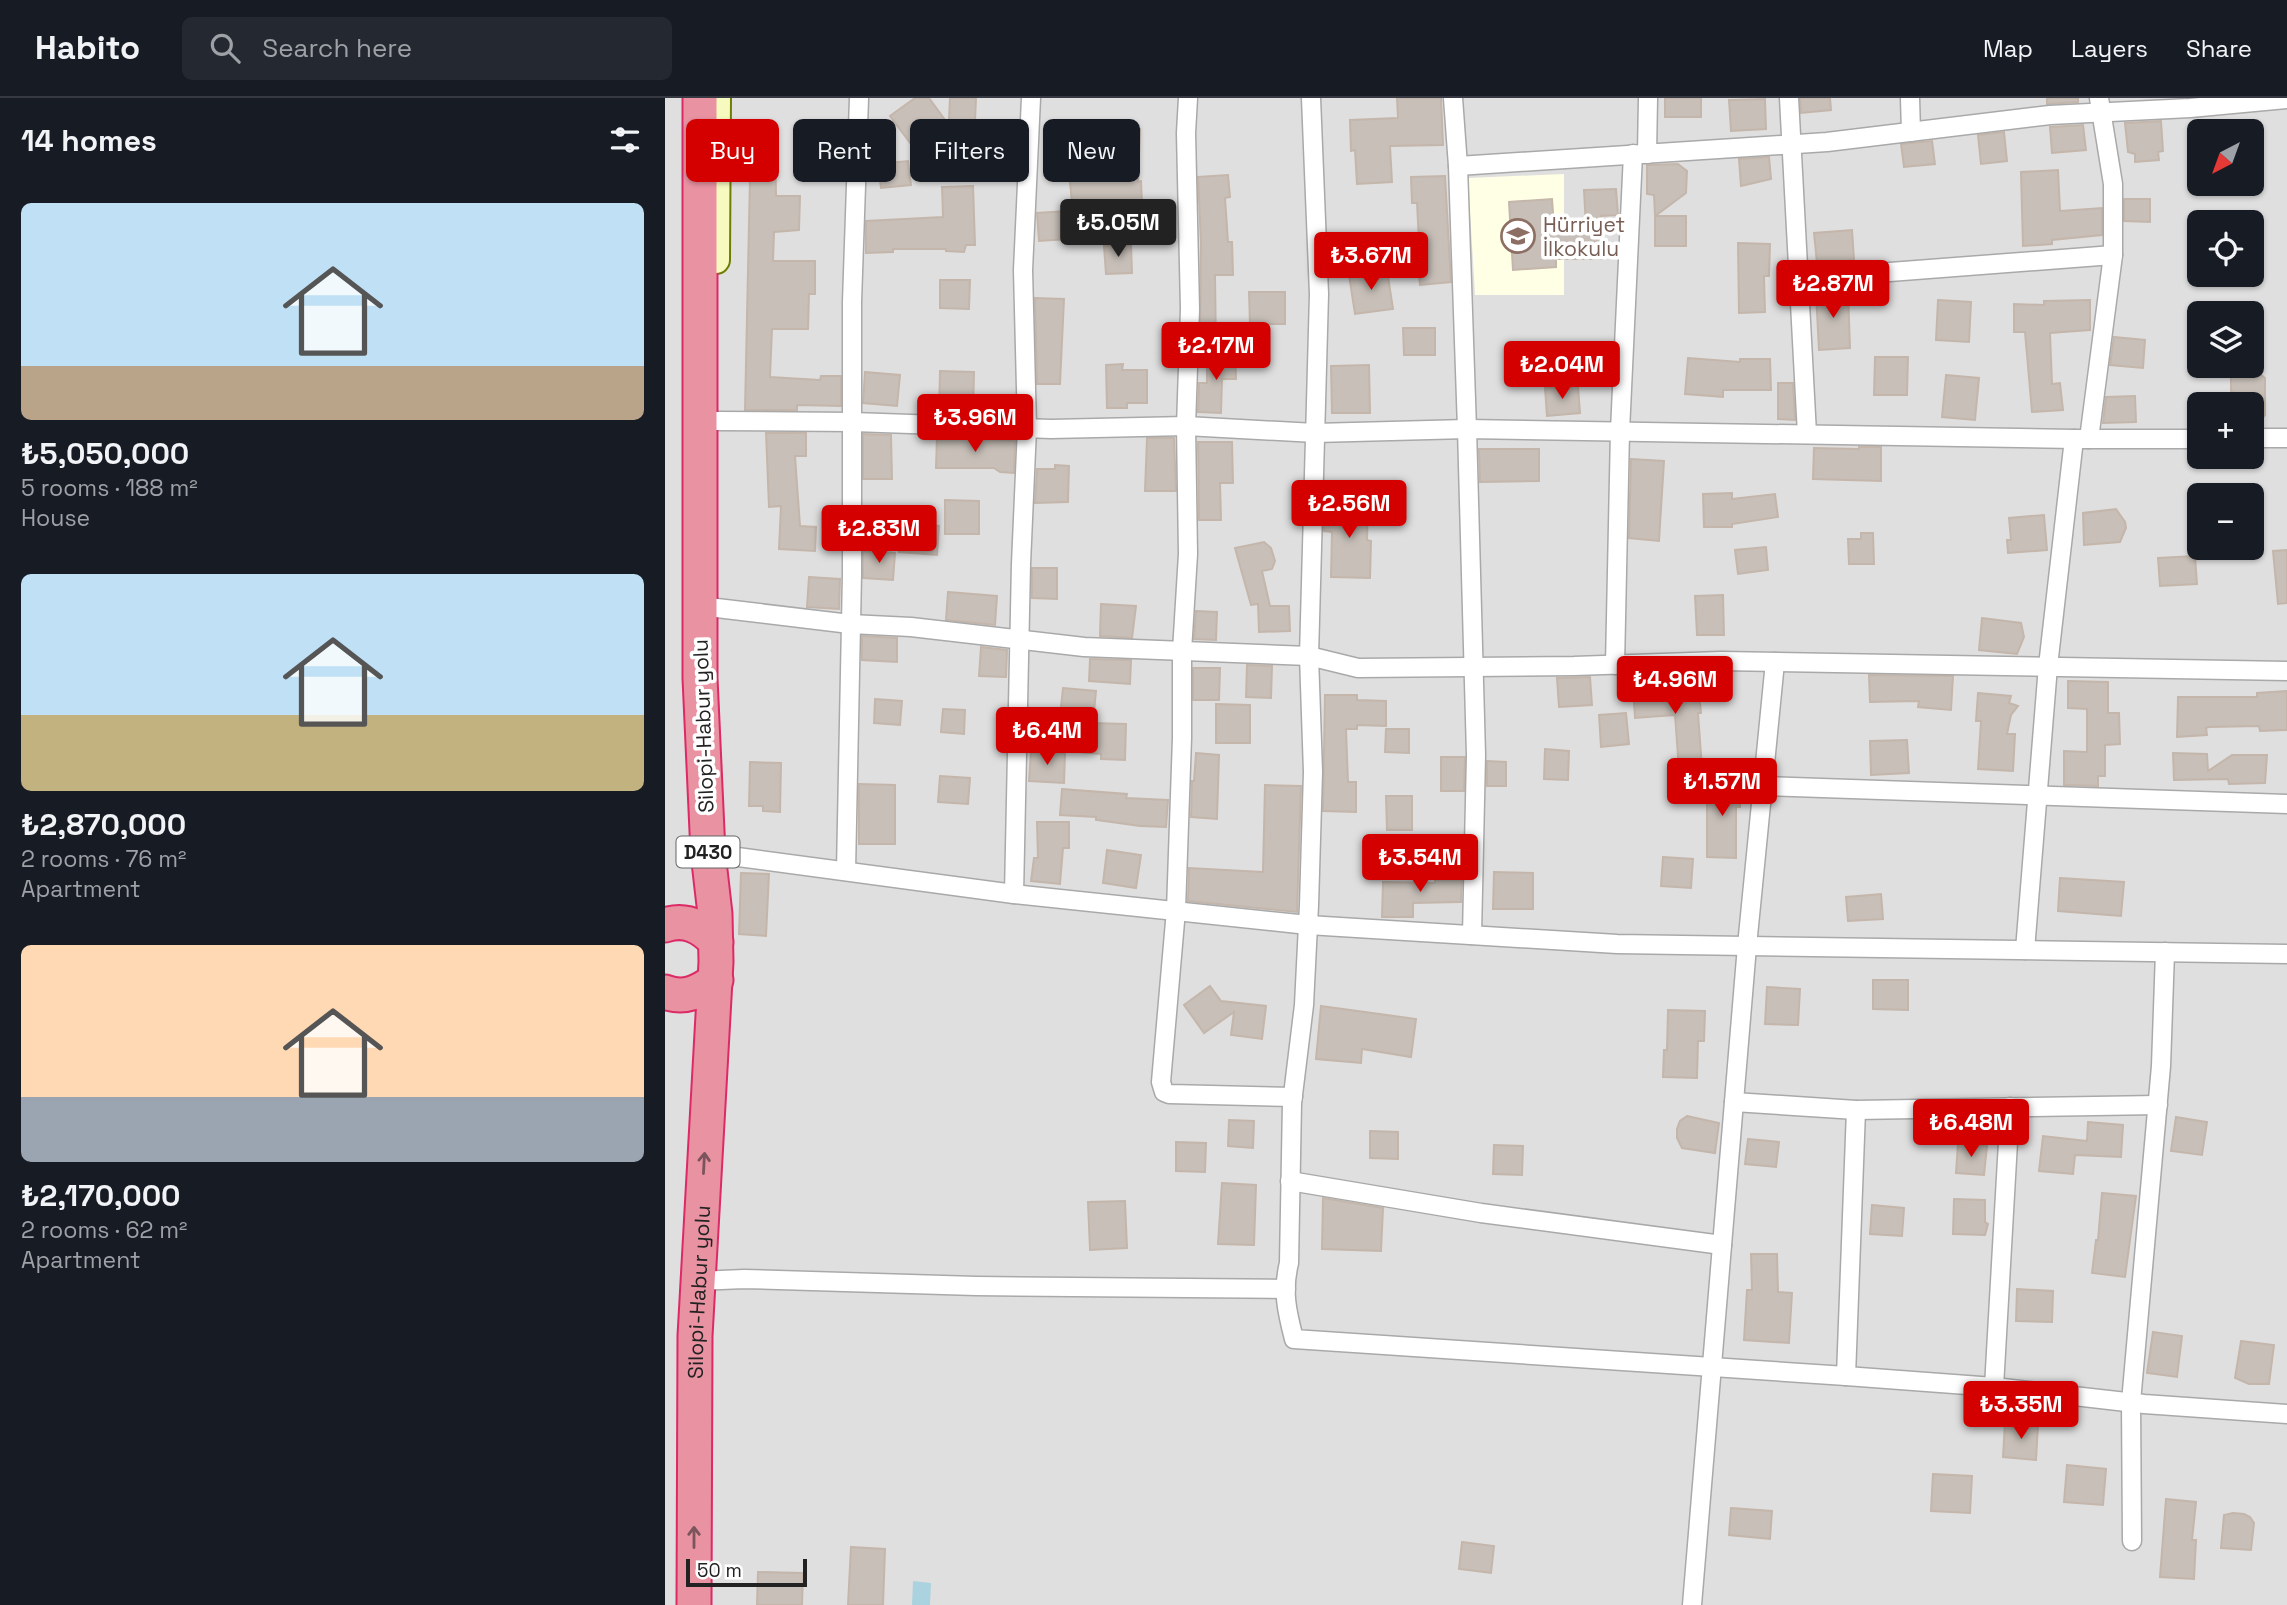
<!DOCTYPE html>
<html lang="en">
<head>
<meta charset="utf-8">
<style>
  :root { --surface:#171b24; --page:#242831; --text:#f1f3f6; --muted:#9ea1a6; --line:#363941; --accent:#d40000 }
  body { margin:0; font-family:"Space Grotesk",sans-serif; background:var(--page); color:var(--text); height:100vh; display:flex; flex-direction:column; font-size:26px; white-space:nowrap }
  * { box-sizing:border-box; margin:0 }
  p { font-size:23px; color:var(--muted) }
  .icon { flex:none; width:38px; height:38px; fill:none; stroke:currentColor; stroke-width:2; stroke-linecap:round; stroke-linejoin:round }
  .map { position:relative; flex:1; overflow:hidden }
  .panel { display:flex; flex-direction:column; background:var(--surface); width:665px }
  .panel>* { flex:none }
  .guide { position:absolute; left:21px; top:21px; width:665px; height:63px; display:flex; gap:14px }
  .needle { width:46px; rotate:221deg }
  .tools { position:absolute; left:1522px; top:21px; display:grid; gap:14px }
  .tools a { display:grid; place-items:center; width:77px; height:77px; border-radius:10px; background:var(--surface); box-shadow:0 2px 5px #0004; font-size:35px }
  .scale { position:absolute; left:21px; bottom:18px; width:121px; box-sizing:border-box; padding-left:7px; border:4px solid #222; border-top:0; font-size:19px; line-height:24px; white-space:nowrap; color:#222; -webkit-text-stroke:5px #fff; paint-order:stroke }
  .price { position:absolute; translate:-50% -60px; padding:0 16px; border-radius:7px; background:var(--accent); color:#fff; font-size:23px; line-height:46px; filter:drop-shadow(0 2px 4px #0008) }
  .price::after { content:''; position:absolute; left:50%; top:42px; width:21px; height:16px; margin-left:-10px; background:inherit; clip-path:polygon(0 0,100% 0,50% 100%) }
  .price.current { background:#222; color:#fff }
  ul { padding:0; list-style:none }
  li { display:grid; align-content:center; gap:14px; height:371px; padding:0 21px }
  li span { display:grid; place-items:center; height:217px; border-radius:10px; color:#555 }
  li>.icon { margin-inline-start:auto }
  span .icon { width:126px; height:126px; fill:#fffc; stroke-width:1 }
  li b { font-size:30px }
  h2 { display:flex; justify-content:space-between; align-items:center; height:84px; padding:0 21px; font-size:30px }
  .tag { padding:0 24px; border-radius:10px; background:var(--surface); box-shadow:0 2px 5px #0004; font-size:24px; line-height:63px }
  .tag.current { background:var(--accent); color:#fff }
  header { display:flex; align-items:center; gap:42px; box-sizing:border-box; height:98px; padding:0 35px; background:var(--surface); border-bottom:2px solid var(--line) }
  header strong { font-size:33px }
  nav { display:flex; gap:38px; margin-inline-start:auto; font-size:24px }
  .search { width:490px; height:63px; background:var(--page); display:flex; align-items:center; gap:18px; box-sizing:border-box; padding:0 24px; border-radius:10px; color:var(--muted); font-size:26px }
  main { display:flex; flex:1; min-height:0 }
  .map>svg:first-child { display:block }
</style>
</head>
<body>
<header>
<strong>Habito</strong>
<div class="search"><svg class="icon" aria-label="search" viewBox="0 0 24 24"><circle cx="10" cy="10" r="6"/><path d="M15 15l6 6"/></svg>Search here</div>
<nav><a>Map</a><a>Layers</a><a>Share</a></nav>
</header>
<main>
<section class="panel">
<h2>14 homes<svg class="icon" aria-label="filters" viewBox="0 0 24 24"><path d="M4 7h16M4 17h16"/><circle cx="9" cy="7" r="2"/><circle cx="15" cy="17" r="2"/></svg></h2>
<ul>
<li><span style="background:linear-gradient(#bfe0f5 75%,#b9a48a 0)"><svg class="icon" aria-label="home" viewBox="0 0 24 24"><path d="M3 11l9-7 9 7M6 9v11h12V9"/></svg></span><div><b>₺5,050,000</b><p>5 rooms · 188 m²</p><p>House</p></div></li>
<li><span style="background:linear-gradient(#bfe0f5 65%,#c2b280 0)"><svg class="icon" aria-label="home" viewBox="0 0 24 24"><path d="M3 11l9-7 9 7M6 9v11h12V9"/></svg></span><div><b>₺2,870,000</b><p>2 rooms · 76 m²</p><p>Apartment</p></div></li>
<li><span style="background:linear-gradient(#ffd9b3 70%,#9aa5b1 0)"><svg class="icon" aria-label="home" viewBox="0 0 24 24"><path d="M3 11l9-7 9 7M6 9v11h12V9"/></svg></span><div><b>₺2,170,000</b><p>2 rooms · 62 m²</p><p>Apartment</p></div></li>
</ul>
</section>
<div class="map">
<svg width="1622" height="1507" viewBox="0 0 1622 1507">
  <rect width="100%" height="100%" fill="#f2efe9"/>
  <path fill="#e0dfdf" fill-rule="evenodd" d="M0 0H1622V1507H0ZM1535 33H1587V86H1535ZM1535 124H1587V177H1535ZM1535 215H1587V268H1535ZM1535 306H1587V359H1535ZM1535 397H1587V450H1535Z"/>
  <polygon fill="#ffffe5" points="899,76 899,197 810,197 803,80"/>
  <polygon fill="#aad3df" points="248,1483 266,1485 265,1507 247,1507"/>
  <g fill="#c7bfb8" stroke="#c4b6ab" stroke-width="2">
    <polygon points="250,0 264,0 283,26 249,50 225,18"/>
    <polygon points="285,0 311,0 310,23 284,22"/>
    <polygon points="732,0 776,0 778,47 725,48 727,84 692,86 690,52 686,53 685,22 733,20"/>
    <rect x="1000" y="0" width="36" height="19"/>
    <polygon points="1135,0 1165,0 1166,12 1136,15"/>
    <polygon points="1382,0 1413,0 1413,4 1382,6"/>
    <polygon points="1100,1 1101,31 1066,33 1064,2"/>
    <polygon points="1496,23 1498,53 1493,54 1494,62 1470,64 1470,56 1463,54 1460,25"/>
    <polygon points="1418,27 1421,52 1387,55 1385,29"/>
    <polygon points="445,30 475,31 473,84 476,83 477,107 447,108 447,103 407,105 402,52 444,50"/>
    <polygon points="83,34 110,34 111,98 135,98 134,132 109,134 108,163 150,163 150,196 144,196 143,231 107,231 105,279 155,282 156,278 176,278 176,308 132,307 132,312 80,312 85,79"/>
    <polygon points="1339,34 1342,63 1316,66 1313,37"/>
    <polygon points="1267,43 1270,66 1239,69 1236,46"/>
    <polygon points="1104,59 1106,81 1076,88 1074,61"/>
    <polygon points="243,63 246,87 216,90 213,66"/>
    <polygon points="1013,66 1022,73 1021,95 990,118 989,97 982,96 982,67"/>
    <polygon points="1393,72 1395,113 1437,110 1437,137 1387,142 1387,146 1358,148 1356,74"/>
    <polygon points="563,77 565,99 560,100 563,144 567,144 568,177 550,177 551,252 535,252 536,145 533,79"/>
    <polygon points="780,78 786,184 755,187 750,145 754,144 752,105 747,105 746,79"/>
    <polygon points="308,88 310,147 301,147 299,154 281,153 281,151 228,151 228,154 201,155 201,123 278,119 277,89"/>
    <polygon points="951,91 953,117 936,118 937,161 891,161 891,169 848,172 844,104 887,101 889,129 921,129 919,92"/>
    <polygon points="1459,101 1485,101 1485,124 1459,123"/>
    <polygon points="401,113 403,141 374,143 372,115"/>
    <rect x="990" y="118" width="31" height="30"/>
    <polygon points="1187,132 1189,162 1152,165 1149,135"/>
    <polygon points="1073,145 1105,146 1104,178 1099,178 1100,214 1074,215"/>
    <polygon points="466,147 467,175 441,176 439,148"/>
    <polygon points="722,172 728,211 690,216 684,177"/>
    <polygon points="275,182 305,182 304,211 275,210"/>
    <polygon points="1183,193 1185,250 1154,252 1151,195"/>
    <polygon points="584,194 620,194 620,226 585,226"/>
    <polygon points="370,200 399,201 395,286 372,286"/>
    <polygon points="1273,202 1306,204 1304,244 1271,242"/>
    <polygon points="1425,202 1425,232 1385,235 1387,286 1395,285 1398,312 1367,314 1360,234 1349,234 1349,206 1379,207 1379,203"/>
    <polygon points="738,230 770,230 770,257 739,257"/>
    <polygon points="1449,239 1480,242 1478,270 1445,267"/>
    <polygon points="542,256 570,256 571,281 557,281 556,315 533,314 534,285 542,285"/>
    <polygon points="1210,259 1243,259 1242,297 1209,297"/>
    <polygon points="1023,260 1075,264 1075,261 1105,261 1106,292 1058,292 1058,299 1020,296"/>
    <polygon points="458,266 457,272 482,272 482,305 462,305 462,310 442,310 441,267"/>
    <polygon points="704,267 705,315 667,315 666,268"/>
    <polygon points="275,273 309,274 308,313 303,313 303,317 274,316"/>
    <polygon points="200,274 235,277 232,308 198,305"/>
    <polygon points="1595,276 1600,280 1600,317 1591,329 1587,329 1587,306 1565,306 1572,299 1566,293 1566,278"/>
    <polygon points="1281,277 1314,280 1310,322 1277,319"/>
    <polygon points="1113,285 1128,285 1130,322 1113,321"/>
    <polygon points="913,288 915,315 882,318 880,290"/>
    <polygon points="1470,298 1471,324 1438,325 1441,299"/>
    <polygon points="101,335 141,335 141,358 130,358 135,428 151,429 150,453 114,451 116,408 104,409"/>
    <polygon points="198,336 226,337 227,381 198,381"/>
    <polygon points="272,338 350,343 349,375 335,374 329,370 271,370"/>
    <polygon points="482,340 509,340 511,393 480,393"/>
    <polygon points="533,344 567,344 568,385 555,385 556,422 534,422"/>
    <polygon points="1194,349 1216,349 1216,383 1148,381 1149,350 1194,351"/>
    <polygon points="814,351 874,351 874,383 815,384"/>
    <polygon points="966,361 999,363 994,443 964,440"/>
    <polygon points="390,367 404,368 403,404 370,405 372,371 390,371"/>
    <polygon points="1067,395 1067,401 1110,396 1113,419 1067,426 1067,429 1039,429 1038,396"/>
    <polygon points="280,402 314,403 314,436 280,436"/>
    <polygon points="660,405 703,406 702,442 706,443 705,480 666,479 667,434 659,433"/>
    <polygon points="1451,411 1460,424 1461,430 1455,444 1419,447 1418,415"/>
    <polygon points="1379,417 1382,452 1343,455 1342,442 1346,442 1344,420"/>
    <polygon points="236,425 274,428 272,457 234,454"/>
    <polygon points="1196,435 1208,435 1209,466 1184,466 1183,441 1196,441"/>
    <polygon points="599,444 606,450 610,463 607,471 597,473 605,508 624,508 625,533 594,534 593,506 586,507 570,450"/>
    <polygon points="1101,449 1103,472 1073,476 1070,452"/>
    <polygon points="1622,452 1622,505 1613,506 1608,453"/>
    <polygon points="198,453 230,455 228,482 198,480"/>
    <polygon points="1530,458 1532,486 1495,488 1493,460"/>
    <polygon points="367,470 392,470 392,501 367,500"/>
    <polygon points="144,479 175,481 174,511 142,509"/>
    <polygon points="283,494 332,498 330,527 281,522"/>
    <polygon points="1058,497 1059,537 1032,537 1030,498"/>
    <polygon points="436,506 471,508 467,540 435,538"/>
    <polygon points="531,513 552,514 551,542 529,541"/>
    <polygon points="1317,520 1356,525 1359,539 1352,556 1314,552"/>
    <polygon points="197,538 232,540 232,564 197,562"/>
    <polygon points="316,549 342,552 341,579 314,578"/>
    <polygon points="425,561 466,562 465,586 424,583"/>
    <polygon points="582,567 607,568 606,600 581,599"/>
    <polygon points="528,570 555,570 554,602 528,602"/>
    <polygon points="1204,577 1288,578 1286,612 1253,609 1254,603 1205,604"/>
    <polygon points="925,579 927,607 894,609 892,580"/>
    <polygon points="1403,583 1443,584 1443,615 1454,615 1455,646 1440,647 1440,678 1433,678 1433,688 1399,687 1399,653 1422,654 1422,611 1403,610"/>
    <polygon points="1033,584 1036,615 1033,615 1037,670 1014,672 1010,617 970,620 968,589"/>
    <polygon points="398,590 431,593 428,625 461,626 460,662 436,661 436,656 402,653 405,620 395,619"/>
    <polygon points="1622,593 1622,632 1595,633 1594,628 1544,629 1541,630 1542,637 1512,639 1513,599 1592,599 1592,595"/>
    <polygon points="1313,595 1346,598 1344,605 1353,608 1346,617 1342,636 1350,636 1348,673 1313,671 1316,623 1311,623"/>
    <polygon points="660,597 692,597 692,602 721,603 721,628 692,627 692,631 681,631 683,684 691,684 691,714 658,713"/>
    <polygon points="210,601 237,603 235,627 209,625"/>
    <polygon points="551,606 585,607 585,645 551,645"/>
    <polygon points="278,611 300,612 299,636 276,634"/>
    <polygon points="961,615 964,646 936,649 934,617"/>
    <polygon points="721,631 744,631 744,655 720,654"/>
    <polygon points="1242,642 1244,675 1206,677 1205,643"/>
    <polygon points="880,651 904,653 903,682 879,681"/>
    <polygon points="366,653 400,655 399,685 364,683"/>
    <polygon points="531,655 554,657 552,721 526,719 527,683 529,683"/>
    <polygon points="1508,655 1542,656 1543,673 1567,657 1602,657 1600,685 1564,686 1563,681 1509,682"/>
    <polygon points="776,659 800,659 799,693 776,693"/>
    <polygon points="822,663 841,664 841,688 822,688"/>
    <polygon points="85,664 116,665 115,714 98,713 98,708 84,708"/>
    <polygon points="275,678 305,680 303,706 273,704"/>
    <polygon points="1042,682 1075,683 1075,709 1071,709 1071,760 1042,759"/>
    <polygon points="194,686 230,687 230,746 194,746"/>
    <polygon points="600,687 636,688 632,814 523,803 524,770 598,774"/>
    <polygon points="397,691 462,696 461,700 503,702 501,729 475,728 431,722 431,719 395,717"/>
    <polygon points="721,698 747,698 747,732 722,732"/>
    <polygon points="372,724 404,724 404,750 398,750 395,786 366,783 369,760 373,760"/>
    <polygon points="442,752 476,757 471,790 438,785"/>
    <polygon points="998,759 1028,761 1026,790 996,788"/>
    <polygon points="829,774 868,775 868,811 828,811"/>
    <polygon points="76,775 104,776 101,838 74,836"/>
    <polygon points="770,776 797,776 796,804 748,805 748,819 717,819 718,784 770,785"/>
    <polygon points="1395,780 1459,784 1456,818 1393,813"/>
    <polygon points="1216,796 1218,821 1183,823 1181,799"/>
    <polygon points="1208,882 1243,882 1243,912 1208,911"/>
    <polygon points="545,888 556,903 601,908 597,941 566,937 569,914 539,935 519,907"/>
    <polygon points="1102,889 1135,891 1133,927 1100,926"/>
    <polygon points="656,908 751,921 746,959 697,951 696,965 651,961"/>
    <polygon points="1003,912 1040,913 1039,943 1033,943 1032,980 998,979 999,952 1002,952"/>
    <polygon points="1022,1018 1054,1025 1050,1055 1017,1050 1012,1040 1012,1031 1015,1023"/>
    <polygon points="1511,1019 1542,1024 1537,1057 1506,1053"/>
    <polygon points="564,1022 589,1023 588,1050 563,1048"/>
    <polygon points="1423,1024 1458,1027 1456,1059 1410,1057 1408,1076 1374,1073 1378,1038 1422,1043"/>
    <polygon points="705,1033 733,1034 733,1061 705,1060"/>
    <polygon points="1083,1041 1114,1044 1111,1069 1080,1066"/>
    <polygon points="511,1044 541,1045 540,1074 511,1073"/>
    <polygon points="1293,1045 1322,1048 1319,1077 1291,1075"/>
    <polygon points="829,1047 858,1048 857,1077 828,1076"/>
    <polygon points="557,1085 591,1087 589,1147 553,1146"/>
    <polygon points="1437,1095 1471,1098 1460,1179 1427,1175 1431,1142 1433,1142"/>
    <polygon points="658,1100 718,1110 716,1153 657,1151"/>
    <polygon points="1289,1101 1320,1102 1320,1124 1323,1126 1320,1137 1288,1136"/>
    <polygon points="460,1103 462,1150 425,1152 423,1104"/>
    <polygon points="1207,1107 1239,1110 1237,1138 1205,1136"/>
    <polygon points="1086,1156 1112,1156 1113,1194 1127,1195 1124,1245 1079,1242 1082,1192 1087,1192"/>
    <polygon points="1352,1191 1388,1193 1387,1224 1351,1223"/>
    <polygon points="1488,1234 1517,1238 1512,1279 1482,1275"/>
    <polygon points="1576,1243 1609,1247 1604,1286 1584,1286 1570,1280"/>
    <polygon points="1340,1324 1373,1327 1371,1362 1338,1359"/>
    <polygon points="1402,1367 1441,1371 1438,1407 1399,1404"/>
    <polygon points="1268,1376 1307,1378 1305,1415 1266,1413"/>
    <polygon points="1501,1401 1531,1404 1527,1442 1531,1442 1529,1481 1495,1479"/>
    <polygon points="1066,1410 1107,1413 1105,1441 1064,1437"/>
    <polygon points="1568,1415 1579,1416 1585,1419 1589,1425 1586,1452 1556,1450 1559,1417"/>
    <polygon points="797,1444 829,1448 826,1475 794,1471"/>
    <polygon points="186,1449 220,1451 218,1507 183,1507"/>
    <polygon points="93,1474 138,1475 137,1507 92,1507"/>
  </g>
  <g fill="none" stroke-linecap="round" stroke-linejoin="round">
    <g stroke="#a9a9a9" stroke-width="21">
      <g id="street">
        <polyline points="523,0 521,35 525,211 521,328 523,456 517,553 517,640 511,812 496,984 499,994 504,996 628,999"/>
        <path d="M646 0 654 196 644 558 648 674 644 807 639 907 627 1005 624 1165C617 1193 622 1214 629 1241L1181 1278 1329 1289 1479 1306 1622 1316"/>
        <polyline points="788,0 793,68 802,331 811,657 807,837"/>
        <polyline points="1124,0 1142,336"/>
        <polyline points="1245,0 1246,34"/>
        <polyline points="982,56 983,0"/>
        <polyline points="793,68 1162,44 1385,17 1525,10 1622,1"/>
        <polyline points="1133,181 1448,157"/>
        <polyline points="51,323 188,324 386,331 521,328 650,335 802,331 1409,341 1535,341"/>
        <polyline points="1587,340 1622,340"/>
        <polyline points="1424,341 1448,157 1448,86 1434,0"/>
        <polyline points="35,508 185,526 246,529 419,549 644,558 693,570 909,568 1056,563 1622,573"/>
        <polyline points="950,567 955,333 968,56"/>
        <polyline points="1098,688 1622,706"/>
        <polyline points="43,755 349,796 643,827 952,846 1622,856"/>
        <polyline points="181,773 187,476 187,204 194,0"/>
        <polyline points="349,796 356,466 362,330 358,172 366,0"/>
        <polyline points="1360,852 1383,568 1409,341"/>
        <polyline points="1069,1004 1191,1012 1493,1007"/>
        <polyline points="625,1083 816,1115 1057,1147"/>
        <polyline points="33,1183 79,1181 311,1188 621,1191"/>
        <polyline points="1181,1278 1191,1012"/>
        <polyline points="1329,1289 1345,1009"/>
        <polyline points="1467,1443 1466,1304 1496,968 1500,854"/>
        <polyline points="1027,1507 1082,848 1110,564"/>
      </g>
    </g>
    <g stroke="#707d05" stroke-width="30">
      <polyline id="secondary" points="51,162 52,0"/>
    </g>
    <g stroke="#dc2a67" stroke-width="37">
      <g id="highway">
        <path d="M0 827C21 820 37 829 51 844"/>
        <path d="M0 894C20 902 35 893 51 882"/>
        <path id="s1" d="M29 1507 30 1238 51 864 50 816 43 755 35 580V0"/>
      </g>
    </g>
    <use href="#street" stroke="#fff" stroke-width="18"/>
    <use href="#secondary" stroke="#f7fabf" stroke-width="26"/>
    <use href="#highway" stroke="#e892a2" stroke-width="33"/>
  </g>
  <defs><path id="oneway-shaft" d="M-6 0H5M1.5-3L5.5 0L1.5 3" fill="none" stroke-width="1.6" stroke-linecap="round" stroke-linejoin="round" transform="scale(1.75)"/></defs>
  <g stroke="#7b545c">
    <use href="#oneway-shaft" transform="translate(39 1065) rotate(-87)"/>
    <use href="#oneway-shaft" transform="translate(29 1439) rotate(-90)"/>
  </g>
  <defs>
    <g id="school-ring" transform="scale(1.75)"><circle r="9.5" fill="#fff" stroke="#8d6e63" stroke-width="1.5"/><path d="M0-5L7-2L0 1L-7-2ZM-4 1L0 2.5L4 1V4Q0 6-4 4Z" fill="#8d6e63"/></g>
  </defs>
  <g fill-rule="evenodd">
    <use href="#school-ring" x="853" y="138"/>
  </g>
  <g text-anchor="middle" dominant-baseline="central" stroke-width="7" stroke-linejoin="round" paint-order="stroke">
    <rect fill="#fff" stroke="#646464" stroke-width="2" x="11.5" y="738.5" width="63" height="31" rx="5"/>
    <g font-size="19" font-weight="bold" fill="#222">
      <text x="43" y="754">D430</text>
    </g>
    <g font-size="21" fill="#785e54" stroke="#fff" text-anchor="start">
      <text x="878" y="126">Hürriyet<tspan x="878" dy="24">İlkokulu</tspan></text>
    </g>
    <g font-size="21" fill="#222" stroke="#fff">
      <text transform="translate(38 628) rotate(-92)">Silopi-Habur yolu</text>
      <text stroke="none"><textPath href="#s1" startOffset="313">Silopi-Habur yolu</textPath></text>
    </g>
  </g>
</svg>
<div class="tools">
<a><svg class="needle" viewBox="-14 -14 28 28"><path d="M0-13l5 13h-10z" fill="#e53935"/><path d="M0 13l5-13h-10z" fill="#9ea1a6"/></svg></a>
<a><svg class="icon" aria-label="locate" viewBox="0 0 24 24"><circle cx="12" cy="12" r="6"/><path d="M12 2v4M12 18v4M2 12h4M18 12h4"/></svg></a>
<a><svg class="icon" aria-label="layers" viewBox="0 0 24 24"><path d="M12 4l9 5-9 5-9-5zM3 14l9 5 9-5"/></svg></a>
<a>+</a>
<a>−</a>
</div>
<div class="scale">50 m</div>
<b class="price current" style="left:453px;top:161px">₺5.05M</b>
<b class="price" style="left:706px;top:194px">₺3.67M</b>
<b class="price" style="left:1168px;top:222px">₺2.87M</b>
<b class="price" style="left:551px;top:284px">₺2.17M</b>
<b class="price" style="left:897px;top:303px">₺2.04M</b>
<b class="price" style="left:310px;top:356px">₺3.96M</b>
<b class="price" style="left:684px;top:442px">₺2.56M</b>
<b class="price" style="left:214px;top:467px">₺2.83M</b>
<b class="price" style="left:1010px;top:618px">₺4.96M</b>
<b class="price" style="left:382px;top:669px">₺6.4M</b>
<b class="price" style="left:1057px;top:720px">₺1.57M</b>
<b class="price" style="left:755px;top:796px">₺3.54M</b>
<b class="price" style="left:1306px;top:1061px">₺6.48M</b>
<b class="price" style="left:1356px;top:1343px">₺3.35M</b>
<div class="guide">
<a class="tag current">Buy</a>
<a class="tag">Rent</a>
<a class="tag">Filters</a>
<a class="tag">New</a>
</div>
</div>
</main>
</body>
</html>
